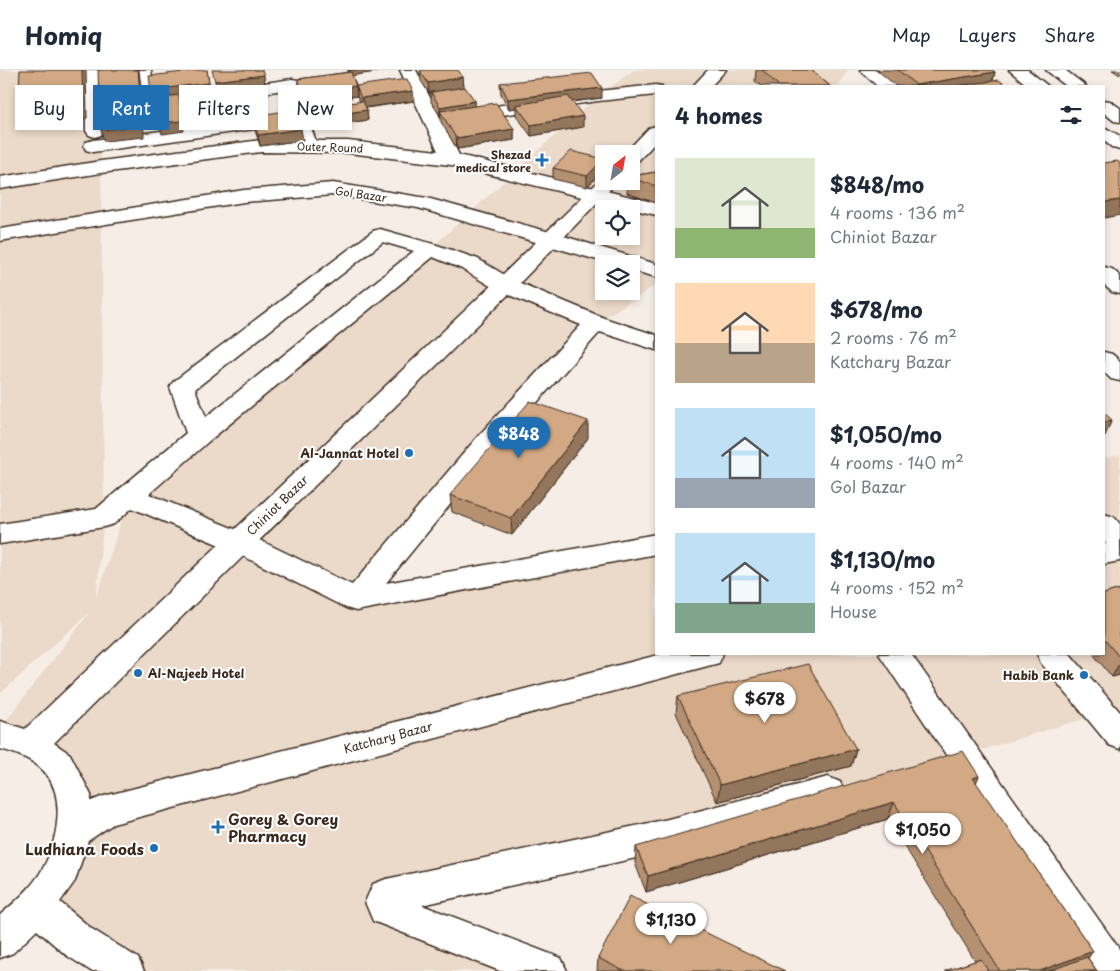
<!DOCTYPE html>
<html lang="en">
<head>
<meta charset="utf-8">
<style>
  :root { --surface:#fff; --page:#f6f6f7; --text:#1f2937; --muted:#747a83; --line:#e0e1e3; --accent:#1f6fb2 }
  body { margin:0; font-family:"Playpen Sans",sans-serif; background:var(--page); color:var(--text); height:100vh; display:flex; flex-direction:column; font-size:19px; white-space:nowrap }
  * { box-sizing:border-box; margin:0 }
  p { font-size:16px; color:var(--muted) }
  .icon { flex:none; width:28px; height:28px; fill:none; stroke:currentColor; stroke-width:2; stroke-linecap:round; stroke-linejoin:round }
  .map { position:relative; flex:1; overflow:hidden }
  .side { position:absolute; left:655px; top:15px; width:450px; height:570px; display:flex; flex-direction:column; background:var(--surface); border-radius:0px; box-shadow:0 2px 8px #0003 }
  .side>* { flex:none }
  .guide { position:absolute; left:15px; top:15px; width:475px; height:45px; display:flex; gap:10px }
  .needle { width:32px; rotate:31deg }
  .fabs { position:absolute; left:595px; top:75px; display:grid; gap:10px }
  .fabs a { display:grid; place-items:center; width:45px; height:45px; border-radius:0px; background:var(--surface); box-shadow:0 2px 8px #0003; font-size:25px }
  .price { position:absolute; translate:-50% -42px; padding:0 11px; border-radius:18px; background:#fff; color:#222; font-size:16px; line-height:32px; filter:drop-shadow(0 1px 2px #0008) }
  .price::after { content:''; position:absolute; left:50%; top:30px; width:15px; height:11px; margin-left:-8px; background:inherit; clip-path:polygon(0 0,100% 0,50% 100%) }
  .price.selected { background:var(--accent); color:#fff }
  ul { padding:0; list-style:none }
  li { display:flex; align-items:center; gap:15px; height:125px; padding:0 20px }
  li span { display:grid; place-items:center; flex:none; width:140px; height:100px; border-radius:0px; color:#555 }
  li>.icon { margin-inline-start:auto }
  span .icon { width:60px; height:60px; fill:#fffc; stroke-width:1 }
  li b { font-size:21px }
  h2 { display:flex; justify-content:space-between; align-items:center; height:60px; padding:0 20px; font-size:21px }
  .chip { padding:0 18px; border-radius:0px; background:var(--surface); box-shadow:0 2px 8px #0003; font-size:18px; line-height:45px }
  .chip.selected { background:var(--accent); color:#fff }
  header { display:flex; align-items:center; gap:30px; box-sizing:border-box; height:70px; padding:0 25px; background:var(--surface); border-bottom:1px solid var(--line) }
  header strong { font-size:24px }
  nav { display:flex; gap:28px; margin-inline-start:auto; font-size:18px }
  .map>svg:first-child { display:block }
</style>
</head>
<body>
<header>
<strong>Homiq</strong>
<nav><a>Map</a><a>Layers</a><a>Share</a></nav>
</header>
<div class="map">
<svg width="1120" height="901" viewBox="0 0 1120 901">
  <rect width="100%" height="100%" fill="#f6eee6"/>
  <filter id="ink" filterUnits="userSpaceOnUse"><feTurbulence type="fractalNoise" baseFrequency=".02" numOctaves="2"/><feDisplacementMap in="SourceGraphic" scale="10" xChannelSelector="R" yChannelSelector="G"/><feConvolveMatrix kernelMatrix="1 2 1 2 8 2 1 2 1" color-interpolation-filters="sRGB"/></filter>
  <g filter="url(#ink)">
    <path fill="#ebd9c9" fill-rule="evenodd" d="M0 0H97L101 97 104 447 96 529 129 426 430 179 598 26 634 0H848L838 16H656V215L596 253 364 523 656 472V584H1104V388L1120 385V638L965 685 387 826 528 901H133L46 834 73 789 58 695 0 658 90 542 0 624ZM604 84H631V111H604ZM604 139H631V166H604ZM604 194H631V221H604Z"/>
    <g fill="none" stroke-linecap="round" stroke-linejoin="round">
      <g stroke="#3b2a1e" stroke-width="3">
        <g id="street">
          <polygon points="85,0 101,0 102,36 139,31 135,0 151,0 156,29 292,9 298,10 301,14 307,47 316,71 348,71 438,81 400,0 416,0 459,85 656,133 656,145 451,95 348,83 261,82 101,103 0,119 0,107 101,91 261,70 297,71 291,54 93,82 86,80 84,76 86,72 93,70 288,44 284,20 102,47 104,61 101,65 95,67 89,65 86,61"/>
          <polygon points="860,0 878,0 896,16 877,16"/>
          <polygon points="656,15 662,16 656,16 656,25 598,31 482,48 476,47 473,43 476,39 482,38 598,21"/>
          <polygon points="333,113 427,128 557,164 656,194 656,207 631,200 631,194 611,194 418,138 333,125 244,132 0,171 0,159 244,120"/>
          <path d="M380 159 437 175 478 189 513 210 604 248 656 265V280L600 262 497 377 386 513 656 464V484L356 541 346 538 229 479 132 438 114 454 104 457 0 474V454L96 439 186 363 170 317 173 312 373 161ZM383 172 414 181 206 347 195 319ZM433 187 462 199 497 220 581 255 479 365 352 515 249 465 149 424 209 371Z"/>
          <polygon points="1104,197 1112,199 1120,206 1120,224 1112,222 1104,215"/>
          <polygon points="1104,282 1112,284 1120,291 1120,311 1111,309 1104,302"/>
          <polygon points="1104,444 1114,447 1120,454 1120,481 1110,478 1104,471"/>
          <polygon points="879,584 911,584 1120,880 1120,901 1090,901"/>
          <polygon points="1037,584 1070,584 1120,642 1120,679 1109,675 1041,593"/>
          <polygon points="828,707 840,712 845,722 840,732 828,737 668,781 422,835 561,888 567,901 500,901 373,851 365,832 373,814 386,809 668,749"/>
        </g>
      </g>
      <g stroke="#3b2a1e" stroke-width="3">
        <g id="secondary">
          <polygon points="708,0 726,0 711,16 693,16"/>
          <polygon points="1009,0 1028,0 1048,16 1028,16"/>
          <polygon points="1046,0 1065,0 1086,16 1066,16"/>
          <polygon points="1104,30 1110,31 1120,38 1120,52 1114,51 1104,43"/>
          <polygon points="656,56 656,72 638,91 631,93 631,84 624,84 649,58"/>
          <polygon points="1104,57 1120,66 1120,80 1113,78 1104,71"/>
          <path d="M604 106V111H618L513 220 54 673 70 684 91 725V731L104 726 662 584H723L719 593 113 754 88 771 75 811 60 832 92 859 138 888 144 901H91L66 885 37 860 13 883 0 888V845C18 830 38 812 47 790 58 765 64 728 47 705 36 690 16 683 0 679V651L25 659 497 210Z"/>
          <polygon points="1120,471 1120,491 1104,494 1104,474"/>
        </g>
      </g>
      <use href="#street" fill="#fff" fill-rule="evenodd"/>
      <use href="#secondary" fill="#fff" fill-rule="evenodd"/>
    </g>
    <g fill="#b59172" stroke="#3b2a1e">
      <polygon points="347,0 389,0 352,5 356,16 357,26 305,33 300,19 298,9 349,2"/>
      <polygon points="756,0 811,0 830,16 761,16 755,11"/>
      <polygon points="877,0 992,0 995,2 993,11 1007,16 896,16"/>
      <polygon points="1112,0 1120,0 1120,5"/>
      <polygon points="420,1 463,7 464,17 475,31 475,36 514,59 514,70 457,79 441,52 441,47 431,32 431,23 429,23 421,11"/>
      <polygon points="500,13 602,28 572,32 583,57 531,66 516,45 516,38 509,39 501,24"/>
      <polygon points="356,16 414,31 366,38 368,50 314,58 311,50 309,39 360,32 357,26"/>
      <polygon points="251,46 303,70 260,76 254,57"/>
      <polygon points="604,89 603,100 587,117 553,109 553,98"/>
      <polygon points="656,102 656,133 627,123 628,111 631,111 631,106"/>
      <polygon points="588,368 512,465 452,442 450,425"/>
      <polygon points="1120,519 1120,605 1112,607 1093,584 1104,584 1104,524"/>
      <polygon points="678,626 856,679 851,696 717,732 676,643"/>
      <polygon points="976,713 1093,881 1088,888 1097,901 945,901 975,891 888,749 646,822 635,793 636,777"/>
      <polygon points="598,888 785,901 597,901"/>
    </g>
    <g fill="#93765c" stroke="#3b2a1e">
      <polygon points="82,0 86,0 87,48 23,56 18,40"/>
      <polygon points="138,0 139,0 143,34 141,34 143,40 144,67 104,71 101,60 103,39 99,29"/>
      <polygon points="207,0 211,24 210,24 217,55 200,57 198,46 210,24 180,28 181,36 184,61 162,64 159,53 179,28 153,31 151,20"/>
      <polygon points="350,0 389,0 350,6"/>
      <polygon points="995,2 991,16 915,16 916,15"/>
      <polygon points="264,5 265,15 217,22 215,11"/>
      <polygon points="463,7 464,18 429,23 428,13"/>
      <polygon points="356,16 357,26 305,33 303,23"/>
      <polygon points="602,18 602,28 518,38 516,35 516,38 509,39 508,29"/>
      <polygon points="413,21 414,31 362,38 361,28"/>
      <polygon points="475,31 475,42 440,41 440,47 440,37"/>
      <polygon points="367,40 368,50 314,58 313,48"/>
      <polygon points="583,46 583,57 531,66 531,55"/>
      <polygon points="301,59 303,70 260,76 258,65"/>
      <polygon points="514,59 514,70 457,79 456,68"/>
      <polygon points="604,89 603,100 587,117 587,106"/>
      <polygon points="1120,130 1120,145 1104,148 1104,137 1105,132"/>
      <polygon points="1112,350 1104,368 1104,352"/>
      <polygon points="588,351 588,368 512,465 511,448"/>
      <polygon points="1120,592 1120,605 1112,607"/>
      <polygon points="856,679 851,696 717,732 720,715"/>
      <polygon points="979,706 972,723 973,708"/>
      <polygon points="894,732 888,749 646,822 648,806"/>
      <polygon points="1093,881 1082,896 1070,901 1040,901"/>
    </g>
    <g fill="#d2a984" stroke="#3b2a1e">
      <polygon points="20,0 82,0 83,32 18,40"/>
      <polygon points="98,0 138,0 140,23 99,29"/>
      <polygon points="201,0 207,0 209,13 151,20 149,6"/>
      <polygon points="212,0 262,0 264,5 215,11"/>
      <polygon points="424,0 458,0 463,7 428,13 420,1"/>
      <polygon points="762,0 811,0 830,16 779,16"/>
      <polygon points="898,0 992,0 995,2 916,15"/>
      <polygon points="351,2 356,16 303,23 298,9"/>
      <polygon points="592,3 602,18 508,29 500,13"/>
      <polygon points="407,9 413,21 361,28 356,16"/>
      <polygon points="999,10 1007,16 957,16"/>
      <polygon points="465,17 475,31 440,37 431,22"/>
      <polygon points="209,18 214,44 198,46 193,20"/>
      <polygon points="179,25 182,51 159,53 157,28"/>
      <polygon points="568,26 583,46 531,55 516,35"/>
      <polygon points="140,30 141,56 101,60 102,34"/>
      <polygon points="363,31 367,40 313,48 309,39"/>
      <polygon points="496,33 514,59 456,68 440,41"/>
      <polygon points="294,40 301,59 258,65 251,46"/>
      <polygon points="571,81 604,89 587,106 553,98"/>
      <polygon points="1117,91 1120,93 1120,130 1105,132 1104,131 1104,93"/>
      <polygon points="656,102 656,116 631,108 631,106"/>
      <polygon points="530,331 588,351 511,448 450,425"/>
      <polygon points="1104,343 1112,350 1104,352"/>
      <polygon points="1120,519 1120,588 1104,569 1104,524"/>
      <polygon points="808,594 856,679 720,715 678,626"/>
      <polygon points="963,681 979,706 973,708 1093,881 1040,901 1000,901 894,732 648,806 636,777"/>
      <polygon points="630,826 785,901 624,901 598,888"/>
      <polygon points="1087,887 1097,901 1049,901"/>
      <polygon points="981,889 988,901 945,901"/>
    </g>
  </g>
  <g fill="#1f6fb2" stroke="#fff" stroke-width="2">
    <path d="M539.5 82.5h5v5h5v5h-5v5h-5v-5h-5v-5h5z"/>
    <circle cx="409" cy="383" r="5"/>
    <circle cx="138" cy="603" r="5"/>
    <circle cx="1084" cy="605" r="5"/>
    <path d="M215.5 749.5h5v5h5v5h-5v5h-5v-5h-5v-5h5z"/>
    <circle cx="154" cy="778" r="5"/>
  </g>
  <g text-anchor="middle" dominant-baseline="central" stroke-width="4" stroke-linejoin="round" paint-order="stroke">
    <g font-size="11" fill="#3b2a1e" stroke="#fff">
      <text transform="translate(330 77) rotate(2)">Outer Round</text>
      <text transform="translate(361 124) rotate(8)">Gol Bazar</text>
    </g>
    <g font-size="11" font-weight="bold" fill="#3b2a1e" stroke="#fff" text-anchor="end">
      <text x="531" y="84">Shezad<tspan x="531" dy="13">medical store</tspan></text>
    </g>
    <g font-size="12" font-weight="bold" fill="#3b2a1e" stroke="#fff" text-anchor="end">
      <text x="399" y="383">Al-Jannat Hotel</text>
      <text x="148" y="603" text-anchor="start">Al-Najeeb Hotel</text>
      <text x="1074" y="605">Habib Bank</text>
    </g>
    <g font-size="12" fill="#3b2a1e" stroke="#fff">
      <text transform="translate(277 435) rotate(-44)">Chiniot Bazar</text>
      <text transform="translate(388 667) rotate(-15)">Katchary Bazar</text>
    </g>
    <g font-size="15" font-weight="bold" fill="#3b2a1e" stroke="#fff" text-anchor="start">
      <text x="228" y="748">Gorey &amp; Gorey<tspan x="228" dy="17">Pharmacy</tspan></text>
      <text x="144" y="778" text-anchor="end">Ludhiana Foods</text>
    </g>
  </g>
</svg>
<div class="fabs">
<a><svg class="needle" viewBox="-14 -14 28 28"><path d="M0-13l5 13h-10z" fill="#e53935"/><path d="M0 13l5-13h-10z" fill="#747a83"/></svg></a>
<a><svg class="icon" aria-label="locate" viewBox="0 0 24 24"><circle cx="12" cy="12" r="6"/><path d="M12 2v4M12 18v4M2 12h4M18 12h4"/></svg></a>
<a><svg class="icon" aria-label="layers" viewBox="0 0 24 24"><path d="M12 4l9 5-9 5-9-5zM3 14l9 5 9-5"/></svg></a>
</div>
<b class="price selected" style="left:519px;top:389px">$848</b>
<b class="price" style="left:765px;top:654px">$678</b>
<b class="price" style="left:923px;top:785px">$1,050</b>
<b class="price" style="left:671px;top:875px">$1,130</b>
<div class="guide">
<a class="chip">Buy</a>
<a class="chip selected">Rent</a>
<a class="chip">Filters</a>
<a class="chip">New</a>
</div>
<section class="side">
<h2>4 homes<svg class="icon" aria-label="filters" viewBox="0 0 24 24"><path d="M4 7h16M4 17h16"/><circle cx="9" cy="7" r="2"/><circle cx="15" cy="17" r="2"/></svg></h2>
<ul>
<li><span style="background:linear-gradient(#dfe7d0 70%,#8fb573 0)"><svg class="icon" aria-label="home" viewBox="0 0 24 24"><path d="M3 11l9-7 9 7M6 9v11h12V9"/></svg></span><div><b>$848/mo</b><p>4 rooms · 136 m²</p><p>Chiniot Bazar</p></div></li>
<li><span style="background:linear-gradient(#ffd9b3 60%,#b9a48a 0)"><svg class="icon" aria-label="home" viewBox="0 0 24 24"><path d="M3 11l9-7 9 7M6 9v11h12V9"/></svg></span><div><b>$678/mo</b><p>2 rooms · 76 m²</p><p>Katchary Bazar</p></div></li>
<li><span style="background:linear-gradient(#bfe0f5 70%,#9aa5b1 0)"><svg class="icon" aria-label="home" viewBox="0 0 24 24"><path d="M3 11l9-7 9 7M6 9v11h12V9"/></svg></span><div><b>$1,050/mo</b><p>4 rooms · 140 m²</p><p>Gol Bazar</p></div></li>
<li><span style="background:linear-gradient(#bfe0f5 70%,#7fa58c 0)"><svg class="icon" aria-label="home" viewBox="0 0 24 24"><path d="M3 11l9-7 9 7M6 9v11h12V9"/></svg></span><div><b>$1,130/mo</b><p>4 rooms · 152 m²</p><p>House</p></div></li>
</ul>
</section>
</div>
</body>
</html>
